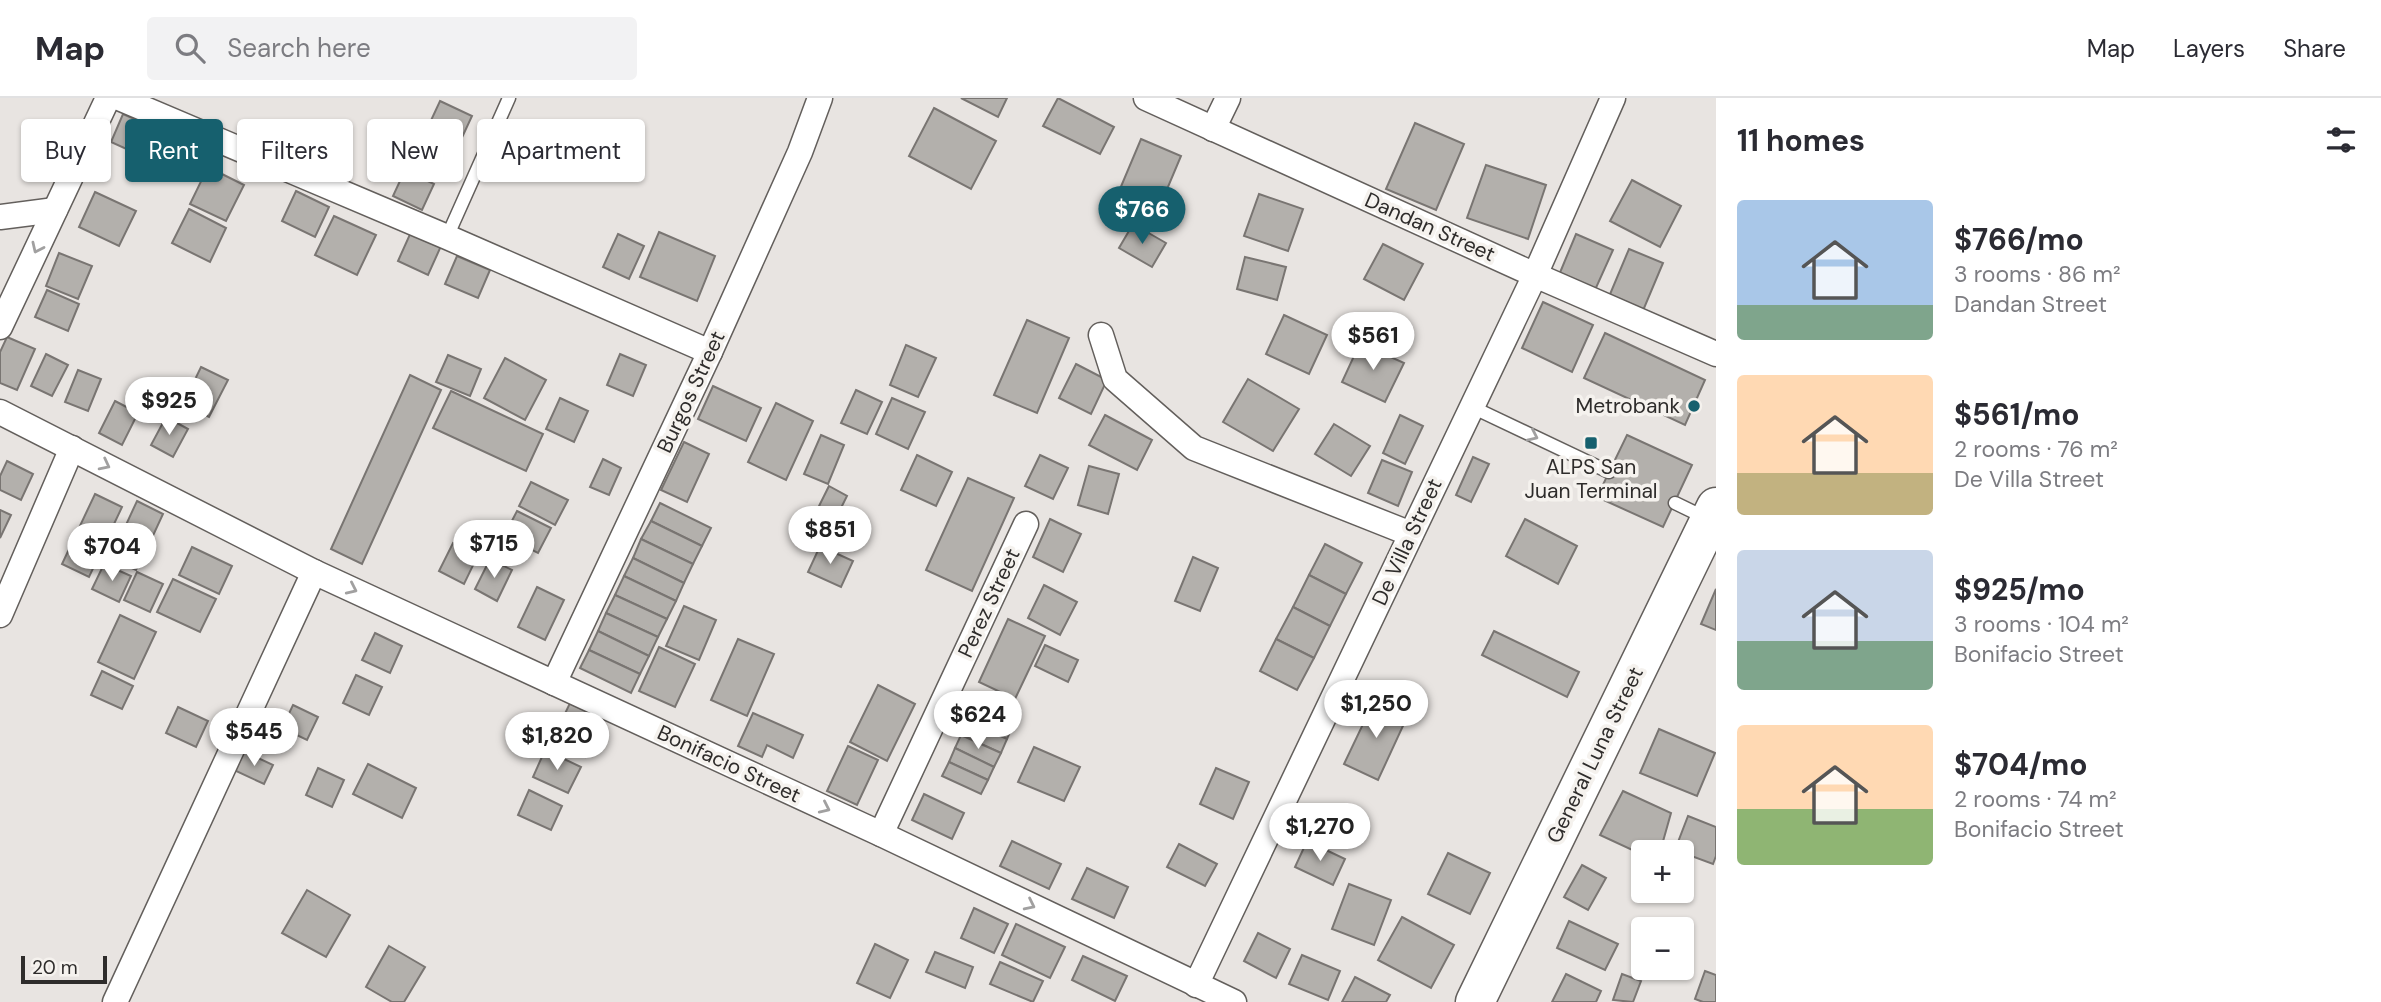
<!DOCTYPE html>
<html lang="en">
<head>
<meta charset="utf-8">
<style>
  :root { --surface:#fff; --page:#f2f2f3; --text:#2b2b33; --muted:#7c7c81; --line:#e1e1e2; --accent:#16606e }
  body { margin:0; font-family:"DM Sans",sans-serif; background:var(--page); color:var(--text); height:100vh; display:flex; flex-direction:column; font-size:26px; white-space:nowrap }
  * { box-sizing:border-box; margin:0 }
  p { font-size:23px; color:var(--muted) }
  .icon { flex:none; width:38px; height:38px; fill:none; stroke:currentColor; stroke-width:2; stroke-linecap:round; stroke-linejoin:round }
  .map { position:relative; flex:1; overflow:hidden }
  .side { display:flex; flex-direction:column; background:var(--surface); width:665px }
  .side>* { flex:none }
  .guide { position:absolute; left:21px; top:21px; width:665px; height:63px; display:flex; gap:14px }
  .fabs { position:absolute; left:1631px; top:742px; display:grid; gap:14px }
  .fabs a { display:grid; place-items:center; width:63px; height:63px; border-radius:7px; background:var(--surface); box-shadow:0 2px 5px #0004; font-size:35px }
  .scale { position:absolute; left:21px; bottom:18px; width:86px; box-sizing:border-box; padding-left:7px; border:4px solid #2e2c2b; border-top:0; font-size:19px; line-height:24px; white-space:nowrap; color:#2e2c2b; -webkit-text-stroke:5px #f5f2ee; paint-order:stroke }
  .price { position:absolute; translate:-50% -60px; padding:0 16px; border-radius:24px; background:#fff; color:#222; font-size:23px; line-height:46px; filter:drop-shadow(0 2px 4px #0008) }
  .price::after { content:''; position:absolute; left:50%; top:42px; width:21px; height:16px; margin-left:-10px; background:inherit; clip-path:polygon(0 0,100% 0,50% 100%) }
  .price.active { background:var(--accent); color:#fff }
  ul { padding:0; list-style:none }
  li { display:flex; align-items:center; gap:21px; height:175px; padding:0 21px }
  li span { display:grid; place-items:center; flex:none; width:196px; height:140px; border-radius:7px; color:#555 }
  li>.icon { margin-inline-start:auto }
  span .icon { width:84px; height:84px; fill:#fffc; stroke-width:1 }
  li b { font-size:30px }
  h2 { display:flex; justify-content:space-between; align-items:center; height:84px; padding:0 21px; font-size:30px }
  .chip { padding:0 24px; border-radius:7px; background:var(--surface); box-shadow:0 2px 5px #0004; font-size:24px; line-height:63px }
  .chip.active { background:var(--accent); color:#fff }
  header { display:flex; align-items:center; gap:42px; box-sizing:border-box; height:98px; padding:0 35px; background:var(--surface); border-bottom:2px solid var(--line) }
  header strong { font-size:33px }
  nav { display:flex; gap:38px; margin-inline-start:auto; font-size:24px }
  .search { width:490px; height:63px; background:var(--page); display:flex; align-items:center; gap:18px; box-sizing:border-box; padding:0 24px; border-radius:7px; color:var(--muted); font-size:26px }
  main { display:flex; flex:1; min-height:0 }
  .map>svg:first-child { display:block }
</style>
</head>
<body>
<header>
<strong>Map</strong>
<div class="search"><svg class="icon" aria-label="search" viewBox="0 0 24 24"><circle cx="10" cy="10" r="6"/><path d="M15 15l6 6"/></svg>Search here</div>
<nav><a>Map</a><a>Layers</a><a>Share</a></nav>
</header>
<main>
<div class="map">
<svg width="1716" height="904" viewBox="0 0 1716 904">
  <rect width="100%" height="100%" fill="#e8e4e1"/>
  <g fill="#b3b0ac" stroke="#797572" stroke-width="2">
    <polygon points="961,0 1007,0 998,19"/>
    <polygon points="1058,0 1114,29 1100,56 1043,28"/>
    <polygon points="440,3 472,18 459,46 427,31"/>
    <polygon points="934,10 996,43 971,91 909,58"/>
    <polygon points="123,16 157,31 144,59 111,44"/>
    <polygon points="1415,25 1464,46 1436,112 1386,91"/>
    <polygon points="1141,41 1181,58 1157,115 1117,98"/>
    <polygon points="1486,67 1546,87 1528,141 1467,120"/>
    <polygon points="208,69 244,87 226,123 190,106"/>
    <polygon points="405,72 434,86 422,112 393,98"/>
    <polygon points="1632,82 1681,108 1660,149 1610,123"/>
    <polygon points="296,93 329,109 315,139 282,123"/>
    <polygon points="95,94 136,113 119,148 79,129"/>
    <polygon points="1259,96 1303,111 1288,153 1244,138"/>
    <polygon points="189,111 226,130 210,164 172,145"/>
    <polygon points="334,118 376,137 357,177 315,157"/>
    <polygon points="1133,126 1166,145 1152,169 1119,150"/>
    <polygon points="411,134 441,148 428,177 398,163"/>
    <polygon points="659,134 715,158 697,203 640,179"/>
    <polygon points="618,136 644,148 629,181 603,169"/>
    <polygon points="1576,136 1613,152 1595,192 1559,177"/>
    <polygon points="1383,146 1423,166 1404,202 1364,181"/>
    <polygon points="1629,151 1663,165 1642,215 1608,201"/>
    <polygon points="59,155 92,168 78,201 46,188"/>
    <polygon points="457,158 490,172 478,200 445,186"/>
    <polygon points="1245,159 1286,169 1277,202 1237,191"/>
    <polygon points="47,192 79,206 68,233 35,219"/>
    <polygon points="1543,204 1593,227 1572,274 1522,250"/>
    <polygon points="1284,217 1327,237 1309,276 1266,256"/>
    <polygon points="1027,222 1069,240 1037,315 994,297"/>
    <polygon points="1605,235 1705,282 1685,327 1584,280"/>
    <polygon points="7,239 35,251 17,292 0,285 0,254"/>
    <polygon points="1360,245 1404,265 1385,304 1342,284"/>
    <polygon points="906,247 936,260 918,299 890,287"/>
    <polygon points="46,256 68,267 52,298 31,288"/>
    <polygon points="620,256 646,267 633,298 607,287"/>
    <polygon points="448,257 481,271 470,298 436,284"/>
    <polygon points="505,260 546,282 525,322 484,300"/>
    <polygon points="1076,266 1107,282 1091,316 1059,300"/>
    <polygon points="201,269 228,282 209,319 183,306"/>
    <polygon points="78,272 101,281 88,313 65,304"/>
    <polygon points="410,277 441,292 362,466 331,451"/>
    <polygon points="1248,281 1299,311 1273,353 1223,324"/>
    <polygon points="713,288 761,310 746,343 698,321"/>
    <polygon points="856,292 882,304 867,336 841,325"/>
    <polygon points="451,293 543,336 526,373 433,330"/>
    <polygon points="560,300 588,313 574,344 546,331"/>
    <polygon points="892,300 925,314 908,351 876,336"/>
    <polygon points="115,303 138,315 122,347 99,335"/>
    <polygon points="776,305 813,323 786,382 748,364"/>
    <polygon points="1105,317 1152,342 1137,372 1089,347"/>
    <polygon points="1400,317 1423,328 1405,366 1383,355"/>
    <polygon points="166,319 188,331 173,359 151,347"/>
    <polygon points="1334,326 1370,348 1351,378 1315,356"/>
    <polygon points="821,337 844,347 828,386 804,376"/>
    <polygon points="1627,337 1692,367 1663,429 1597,399"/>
    <polygon points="684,344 709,356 687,404 661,392"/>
    <polygon points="917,357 952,374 936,408 901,392"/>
    <polygon points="1040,357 1068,370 1053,401 1025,388"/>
    <polygon points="1473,359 1489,366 1471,404 1456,397"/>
    <polygon points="603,361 621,370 609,397 590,389"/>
    <polygon points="1382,362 1412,374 1398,408 1368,395"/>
    <polygon points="7,363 33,376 21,402 0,392 0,378"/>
    <polygon points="1089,368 1119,376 1108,416 1078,407"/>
    <polygon points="968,380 1014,400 972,493 926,472"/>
    <polygon points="531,384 568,402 555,427 519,408"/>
    <polygon points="829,388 847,398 837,418 819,408"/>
    <polygon points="95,396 122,409 89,479 62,466"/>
    <polygon points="137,403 163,416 151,442 125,429"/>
    <polygon points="660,405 711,430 702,448 651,423"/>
    <polygon points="0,412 11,417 0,440"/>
    <polygon points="517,413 551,430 538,455 504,438"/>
    <polygon points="1050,421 1081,436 1063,474 1033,459"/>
    <polygon points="1525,421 1577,448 1558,486 1506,458"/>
    <polygon points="651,423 702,448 693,466 641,441"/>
    <polygon points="121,434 148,447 136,472 109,460"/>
    <polygon points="641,441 693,466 684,485 633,460"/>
    <polygon points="453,445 478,457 464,486 439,473"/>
    <polygon points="1325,446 1362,465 1346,496 1309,477"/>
    <polygon points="820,448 853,463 841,489 808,474"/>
    <polygon points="192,449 232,468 219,496 179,477"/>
    <polygon points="1193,459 1218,470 1200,513 1175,503"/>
    <polygon points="633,460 684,485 676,503 624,478"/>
    <polygon points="490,461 512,472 497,503 475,491"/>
    <polygon points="104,466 131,478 119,504 92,491"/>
    <polygon points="137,474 163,486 150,514 124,502"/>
    <polygon points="1309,477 1346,496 1330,528 1293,509"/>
    <polygon points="624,478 676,503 667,521 615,497"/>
    <polygon points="173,481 216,501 200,534 157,514"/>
    <polygon points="1044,487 1077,504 1060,537 1028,520"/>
    <polygon points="537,489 564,502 545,542 518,529"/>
    <polygon points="1716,491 1716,532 1701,526"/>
    <polygon points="615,497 667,521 658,539 606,515"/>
    <polygon points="684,508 716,522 699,562 666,548"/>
    <polygon points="1293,509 1330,528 1314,560 1276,541"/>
    <polygon points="606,515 658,539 649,558 598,533"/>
    <polygon points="120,517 156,534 134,581 98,564"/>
    <polygon points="1008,521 1045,538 1015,601 979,584"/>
    <polygon points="598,533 649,558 640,576 589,552"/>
    <polygon points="1494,533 1579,574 1567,599 1482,557"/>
    <polygon points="375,535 402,548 390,575 362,562"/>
    <polygon points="738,541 774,556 747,618 711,602"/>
    <polygon points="1276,541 1314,560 1297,592 1260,573"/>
    <polygon points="1045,547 1078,562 1068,584 1035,568"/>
    <polygon points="659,549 695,566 675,609 639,593"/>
    <polygon points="589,552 640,576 631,595 580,570"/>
    <polygon points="102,573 133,588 122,611 91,597"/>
    <polygon points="356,577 382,589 369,617 343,605"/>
    <polygon points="878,587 915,606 887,663 850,644"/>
    <polygon points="980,596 1020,614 1013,627 974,610"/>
    <polygon points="1375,601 1408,617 1378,682 1344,666"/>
    <polygon points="570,605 603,621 585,659 552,643"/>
    <polygon points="293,607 318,619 307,642 282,630"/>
    <polygon points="178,609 208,623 196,649 166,635"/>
    <polygon points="974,610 1013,627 1007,641 968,623"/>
    <polygon points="753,615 803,637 793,660 767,647 762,659 738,648"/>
    <polygon points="968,623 1007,641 1001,655 961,637"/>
    <polygon points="1659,631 1715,655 1697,698 1640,675"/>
    <polygon points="961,637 1001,655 994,669 955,650"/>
    <polygon points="848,648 878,662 857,707 827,693"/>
    <polygon points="1034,649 1080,669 1064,703 1018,684"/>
    <polygon points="955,650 994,669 988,682 949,664"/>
    <polygon points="545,652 581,669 568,695 533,679"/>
    <polygon points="243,653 273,667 264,686 234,672"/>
    <polygon points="949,664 988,682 981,696 942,678"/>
    <polygon points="368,666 416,690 402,720 353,696"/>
    <polygon points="318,670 344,682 332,709 306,697"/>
    <polygon points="1216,670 1249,684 1233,721 1200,706"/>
    <polygon points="529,692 562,708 551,732 518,717"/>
    <polygon points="1623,693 1671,715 1660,754 1643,754 1643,757 1600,737"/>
    <polygon points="924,696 964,715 952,741 912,722"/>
    <polygon points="1688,718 1716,729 1716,758 1713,766 1675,752"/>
    <polygon points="1012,743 1061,766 1049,791 1000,768"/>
    <polygon points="1307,743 1345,761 1333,787 1295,769"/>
    <polygon points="1179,746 1217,766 1205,788 1167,769"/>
    <polygon points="1448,755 1490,775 1470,816 1428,796"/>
    <polygon points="1582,767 1606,780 1588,812 1564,799"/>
    <polygon points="1087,770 1128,789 1114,820 1072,801"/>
    <polygon points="1349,786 1391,802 1374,847 1332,831"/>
    <polygon points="307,792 350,817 326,859 282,835"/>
    <polygon points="974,810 1008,826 994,855 961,840"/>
    <polygon points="1402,819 1454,847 1431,890 1378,862"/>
    <polygon points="1569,823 1618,846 1605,872 1557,850"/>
    <polygon points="1016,826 1065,849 1050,880 1002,857"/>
    <polygon points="1258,835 1290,851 1276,880 1244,863"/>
    <polygon points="875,846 908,862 890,900 857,885"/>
    <polygon points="389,848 425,869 404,904 392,904 366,889"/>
    <polygon points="935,854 973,869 965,890 926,874"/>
    <polygon points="1302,857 1340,873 1328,902 1289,886"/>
    <polygon points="1083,858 1127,878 1115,903 1072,882"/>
    <polygon points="1000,864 1043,883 1033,904 990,886"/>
    <polygon points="1705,873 1716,877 1716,904 1703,904 1695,901"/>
    <polygon points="1566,876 1601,893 1596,904 1552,904"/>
    <polygon points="1622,876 1641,883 1633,904 1613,902"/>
    <polygon points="1355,879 1390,897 1386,904 1342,904"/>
  </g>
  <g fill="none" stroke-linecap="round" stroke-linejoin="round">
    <g stroke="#635f5c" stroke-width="15">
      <g id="service">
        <polyline points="447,139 509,0"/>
        <polyline points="1472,309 1609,374"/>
        <polyline points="1675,405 1706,420"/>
      </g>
    </g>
    <g stroke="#635f5c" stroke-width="27">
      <g id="minor">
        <polyline points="119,0 447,139 710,254"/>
        <polyline points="1146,0 1535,177 1716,256"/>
        <polyline points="1213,31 1228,0"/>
        <polyline points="0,119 55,112"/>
        <polyline points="0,229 108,0"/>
        <polyline points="1101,237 1115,281 1194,350 1411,436"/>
        <polyline points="0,314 314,474 881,736 1234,904"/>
        <polyline points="0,517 72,350"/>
        <polyline points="554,585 710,254 800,54 820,0"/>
        <polyline points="881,736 1026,426"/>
        <polyline points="1196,887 1535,177 1613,0"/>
        <polyline points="115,904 314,474"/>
      </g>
    </g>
    <g stroke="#635f5c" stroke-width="41">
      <polyline id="primary" points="1475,904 1716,409"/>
    </g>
    <use href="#service" stroke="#fff" stroke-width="12"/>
    <use href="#minor" stroke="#fff" stroke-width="24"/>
    <use href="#primary" stroke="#fff" stroke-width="38"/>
  </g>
  <defs><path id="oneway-chevron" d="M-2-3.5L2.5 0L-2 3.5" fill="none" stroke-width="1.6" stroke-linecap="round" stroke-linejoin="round" transform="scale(1.75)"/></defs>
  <g stroke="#a1a0a0">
    <use href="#oneway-chevron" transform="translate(37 150) rotate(115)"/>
    <use href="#oneway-chevron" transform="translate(1533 338) rotate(25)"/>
    <use href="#oneway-chevron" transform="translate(105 367) rotate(27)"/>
    <use href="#oneway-chevron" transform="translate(352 491) rotate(25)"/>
    <use href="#oneway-chevron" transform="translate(825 710) rotate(25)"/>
    <use href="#oneway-chevron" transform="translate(1030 807) rotate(26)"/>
  </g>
  <g fill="#16606e" stroke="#f5f2ee" stroke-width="2.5">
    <circle cx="1694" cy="308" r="7"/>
    <rect x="1584" y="338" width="14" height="14" rx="3.5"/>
  </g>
  <g text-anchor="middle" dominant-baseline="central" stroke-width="7" stroke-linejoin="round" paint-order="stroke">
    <g font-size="21" fill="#2e2c2b" stroke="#f5f2ee">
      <text transform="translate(1430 129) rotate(24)">Dandan Street</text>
      <text transform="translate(691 294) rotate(-65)">Burgos Street</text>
      <text transform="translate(1407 444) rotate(-65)">De Villa Street</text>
      <text transform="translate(989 505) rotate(-65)">Perez Street</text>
      <text transform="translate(1595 657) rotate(-64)">General Luna Street</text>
      <text transform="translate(729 666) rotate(25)">Bonifacio Street</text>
    </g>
    <g font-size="21" fill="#2e2c2b" stroke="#f5f2ee" text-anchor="end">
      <text x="1680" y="308">Metrobank</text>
      <text x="1591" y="369" text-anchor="middle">ALPS San<tspan x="1591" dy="24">Juan Terminal</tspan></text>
    </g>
  </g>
</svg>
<div class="fabs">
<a>+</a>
<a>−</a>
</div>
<div class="scale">20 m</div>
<b class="price active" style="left:1142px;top:148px">$766</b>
<b class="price" style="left:1373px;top:274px">$561</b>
<b class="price" style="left:169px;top:339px">$925</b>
<b class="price" style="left:830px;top:468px">$851</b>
<b class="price" style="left:494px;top:482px">$715</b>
<b class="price" style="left:112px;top:485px">$704</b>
<b class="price" style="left:1376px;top:642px">$1,250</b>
<b class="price" style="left:978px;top:653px">$624</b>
<b class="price" style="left:254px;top:670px">$545</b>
<b class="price" style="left:557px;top:674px">$1,820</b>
<b class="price" style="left:1320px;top:765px">$1,270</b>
<div class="guide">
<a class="chip">Buy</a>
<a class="chip active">Rent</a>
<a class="chip">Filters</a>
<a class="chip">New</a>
<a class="chip">Apartment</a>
</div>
</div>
<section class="side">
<h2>11 homes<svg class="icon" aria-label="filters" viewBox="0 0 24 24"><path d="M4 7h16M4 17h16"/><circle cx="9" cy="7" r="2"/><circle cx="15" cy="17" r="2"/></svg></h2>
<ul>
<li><span style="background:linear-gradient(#a9c7e8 75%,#7fa58c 0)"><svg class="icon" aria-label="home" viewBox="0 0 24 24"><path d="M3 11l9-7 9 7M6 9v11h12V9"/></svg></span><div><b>$766/mo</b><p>3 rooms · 86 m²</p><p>Dandan Street</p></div></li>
<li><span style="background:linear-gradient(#ffd9b3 70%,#c2b280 0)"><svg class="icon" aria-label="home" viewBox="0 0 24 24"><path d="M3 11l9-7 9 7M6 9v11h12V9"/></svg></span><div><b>$561/mo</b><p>2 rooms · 76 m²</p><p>De Villa Street</p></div></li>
<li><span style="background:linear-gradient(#c9d6e8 65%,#7fa58c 0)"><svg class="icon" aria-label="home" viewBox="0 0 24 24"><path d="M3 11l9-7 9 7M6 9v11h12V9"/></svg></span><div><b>$925/mo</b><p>3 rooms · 104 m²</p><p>Bonifacio Street</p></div></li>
<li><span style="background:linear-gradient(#ffd9b3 60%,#8fb573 0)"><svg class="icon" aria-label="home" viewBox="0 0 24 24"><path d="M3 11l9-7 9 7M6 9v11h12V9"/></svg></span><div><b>$704/mo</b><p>2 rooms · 74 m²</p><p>Bonifacio Street</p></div></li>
</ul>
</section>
</main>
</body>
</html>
